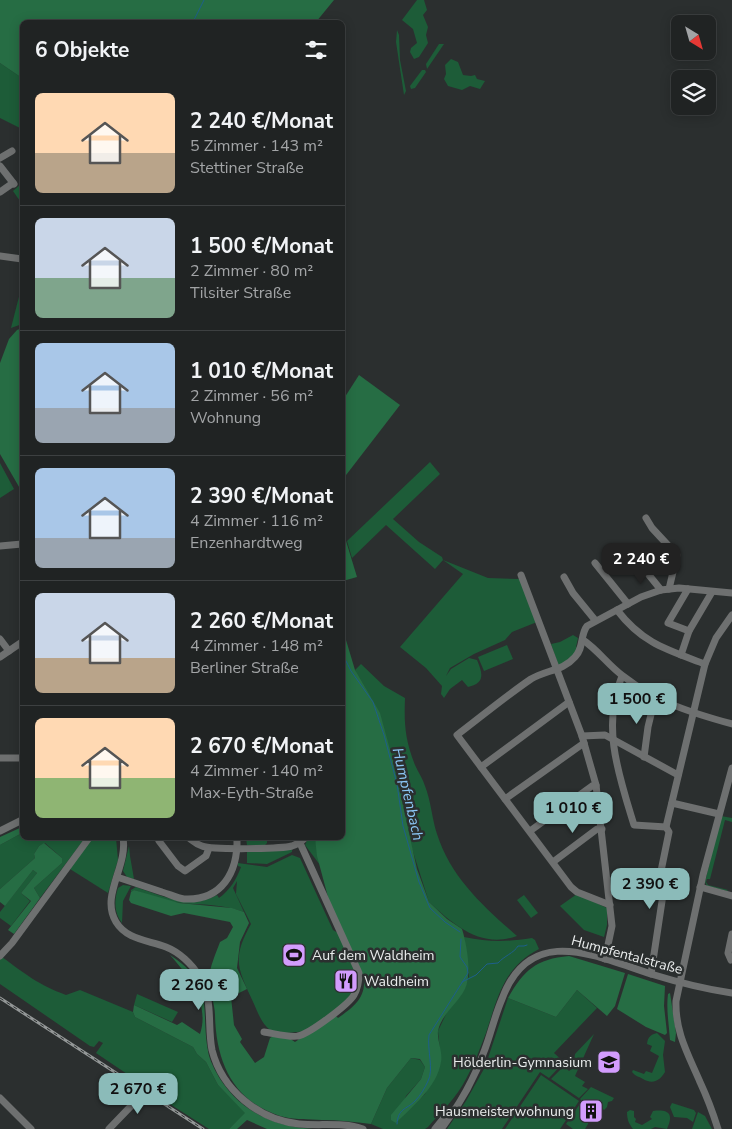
<!DOCTYPE html>
<html lang="de">
<head>
<meta charset="utf-8">
<style>
  :root { --surface:#202323; --page:#282b2b; --text:#f1f3f6; --muted:#a2a4a6; --line:#3d4041; --accent:#8bbbb9 }
  body { margin:0; font-family:"Nunito Sans",sans-serif; background:var(--page); color:var(--text); height:100vh; display:flex; flex-direction:column; font-size:19px; white-space:nowrap }
  * { box-sizing:border-box; margin:0 }
  p { font-size:16px; color:var(--muted) }
  .icon { flex:none; width:28px; height:28px; fill:none; stroke:currentColor; stroke-width:2; stroke-linecap:round; stroke-linejoin:round }
  .map { position:relative; flex:1; overflow:hidden }
  .side { position:absolute; left:20px; top:20px; width:325px; height:820px; display:flex; flex-direction:column; background:var(--surface); border-radius:8px; box-shadow:0 2px 12px #0003,0 0 0 1px var(--line) }
  .side>* { flex:none }
  .needle { width:32px; rotate:143deg }
  .controls { position:absolute; left:671px; top:15px; display:grid; gap:10px }
  .controls a { display:grid; place-items:center; width:45px; height:45px; border-radius:8px; background:var(--surface); box-shadow:0 2px 12px #0003,0 0 0 1px var(--line); font-size:25px }
  .price { position:absolute; translate:-50% -42px; padding:0 11px; border-radius:10px; background:var(--accent); color:#111; font-size:16px; line-height:32px; filter:drop-shadow(0 1px 2px #0008) }
  .price::after { content:''; position:absolute; left:50%; top:30px; width:15px; height:11px; margin-left:-8px; background:inherit; clip-path:polygon(0 0,100% 0,50% 100%) }
  .price.on { background:#222; color:#fff }
  ul { padding:0; list-style:none }
  li { display:flex; align-items:center; gap:15px; height:125px; padding:0 15px }
  li+li { border-top:1px solid var(--line) }
  li span { display:grid; place-items:center; flex:none; width:140px; height:100px; border-radius:8px; color:#555 }
  li>.icon { margin-inline-start:auto }
  span .icon { width:60px; height:60px; fill:#fffc; stroke-width:1 }
  li b { font-size:21px }
  h2 { display:flex; justify-content:space-between; align-items:center; height:60px; padding:0 15px; font-size:21px }
  .map>svg:first-child { display:block }
</style>
</head>
<body>
<div class="map">
<svg width="732" height="1129" viewBox="0 0 732 1129">
  <rect width="100%" height="100%" fill="#2b2f2f"/>
  <g fill="#1d5c38">
    <polygon points="417,0 424,0 427,10 423,15 428,27 426,35 428,43 419,57 414,59 410,52 411,48 417,43 413,29 402,20"/>
    <polygon points="397,30 399,35 400,60 406,91 404,95 396,42"/>
    <polygon points="439,44 444,44 427,69 426,64"/>
    <polygon points="451,59 458,62 463,75 471,76 475,75 477,79 485,81 480,89 470,86 462,90 448,86 444,79 446,74 445,65"/>
    <polygon points="0,63 22,78 22,134 20,128 0,118"/>
    <polygon points="422,70 425,70 426,72 415,88 411,89 410,86"/>
    <polygon points="22,183 22,204 13,191"/>
    <polygon points="22,285 22,324 11,328"/>
    <path d="M430 462 440 474 393 519 419 542 442 557 443 560 488 578 520 579 537 622 512 632 505 640 474 654 450 668 446 676 451 669 469 658 477 660C483 674 485 683 468 687L462 680 450 689 444 698 441 694 442 686 426 668 400 647 463 574 443 560 435 569 386 525 352 558 347 541Z"/>
    <polygon points="0,463 14,489 0,498"/>
    <polygon points="573,635 578,638 576,647 578,648 574,654 559,667 551,644 560,642"/>
    <polygon points="507,645 513,659 484,671 478,657"/>
    <path d="M361 664 384 686 405 698C404 724 405 740 415 765 418 772 423 779 425 786 431 801 432 819 437 834 451 878 484 907 517 936 481 949 454 925 429 902L355 670Z"/>
    <polygon points="721,816 732,818 732,822 725,820 710,879 707,879 706,882 708,885 728,890 727,891 707,886 705,882"/>
    <polygon points="22,833 22,838 85,838 40,898 34,888 62,863 62,858 45,843 39,846 34,854 35,858 0,889 0,845"/>
    <polygon points="92,838 116,838 118,860 108,893 70,869"/>
    <polygon points="246,838 267,838 267,843 265,845 247,845"/>
    <polygon points="308,838 315,838 320,865 305,845"/>
    <polygon points="129,846 130,856 134,879 127,877 123,871"/>
    <polygon points="292,849 292,852 267,864 247,863 247,851"/>
    <path d="M292 855 300 858 333 930 338 933C343 944 355 964 357 975 362 997 319 1021 304 1032 295 1030 281 1037 270 1030 262 1024 258 1013 254 1004 238 969 231 960 251 924L236 894 237 881 240 880 237 881 233 888 244 912C223 904 202 905 181 903 165 902 149 895 134 890L131 892V890L136 887C162 896 190 910 217 895L219 898C230 890 236 880 241 867L238 866V863L267 867Z"/>
    <polygon points="33,870 37,873 21,893 30,901 11,926 0,918 0,912"/>
    <path d="M123 885 131 886 123 901 122 923C114 913 114 900 118 888Z"/>
    <polygon points="577,894 607,908 607,925 604,937 584,930 560,906"/>
    <polygon points="524,895 538,913 531,918 517,900"/>
    <path d="M464 937C489 942 506 942 532 938L535 940 539 949C503 968 498 997 486 1033 480 1049 474 1064 466 1079 457 1097 441 1112 428 1127L425 1129H383L371 1124 387 1088 411 1058 420 1060 425 1067 421 1079 406 1096 396 1122 425 1094 441 1061 438 1031 447 1012 464 990 469 976Z"/>
    <path d="M2 957C25 974 39 985 66 995L80 990 133 1012 135 1017 193 1047 197 1054 206 1062 218 1085 246 1113 229 1129H209L140 1085 136 1080 96 1053 103 1043 99 1041 94 1047 90 1046 0 984V959Z"/>
    <polygon points="577,990 597,1008 554,1053 564,1062 549,1078 540,1072 502,1129 447,1129 466,1101 485,1067 508,998 556,1017"/>
    <polygon points="137,994 178,1012 172,1022 134,1005"/>
    <path d="M657 1033 665 1041 663 1055 665 1072C659 1082 652 1084 643 1079 638 1076 636 1077 632 1072L633 1070 644 1074 646 1071 652 1073 659 1056 650 1051 652 1046 647 1044C648 1037 650 1035 657 1033Z"/>
    <polygon points="594,1034 575,1076 585,1082 582,1086 588,1089 579,1098 551,1079 564,1066 569,1071 573,1068 575,1054"/>
    <polygon points="541,1075 579,1101 560,1129 505,1129"/>
    <polygon points="591,1087 614,1098 612,1101 608,1102 607,1107 604,1110 601,1107 597,1108 594,1104 585,1109 590,1116 588,1118 588,1124 585,1129 573,1129 566,1124 582,1101 580,1099"/>
    <polygon points="672,1103 694,1110 696,1113 693,1122 687,1118 674,1117 670,1107"/>
    <path d="M630 1110 634 1111V1117L636 1119 635 1122 642 1125 652 1119 650 1117 653 1111C669 1109 674 1114 667 1129L655 1127 651 1129H633C629 1124 627 1120 627 1112Z"/>
    <polygon points="698,1112 705,1116 712,1129 692,1129"/>
  </g>
  <g fill="#266d44">
    <polygon points="0,0 334,0 316,22 22,22 22,78 0,63"/>
    <polygon points="22,328 22,492 0,454 0,363 9,339 17,330"/>
    <polygon points="359,375 400,405 343,479 343,400"/>
    <polygon points="343,531 357,577 343,581 342,581"/>
    <path d="M343 630 355 670 380 713 392 757 417 869 429 902 447 919 462 929C467 945 472 974 465 989 458 1003 441 1015 438 1031 437 1041 443 1052 441 1062 437 1087 413 1106 396 1123L391 1120V1115L421 1079 425 1067 420 1059 411 1058 387 1088 371 1124C355 1122 338 1120 322 1120 308 1119 294 1120 280 1116 233 1101 216 1062 215 1015 215 1004 208 985 209 978 210 966 216 953 220 942L227 938 233 927 230 922 184 913 171 916 131 903 129 900 131 892 134 890 179 903 232 908 244 912 249 923 240 942 237 968 247 989 231 997 234 1025 242 1039 240 1042 255 1063 264 1057 270 1038C279 1032 288 1037 295 1042L335 1015 338 1018C354 1007 368 996 363 975L337 923 328 897 317 856 315 838H342Z"/>
    <polygon points="22,827 22,833 0,845 0,837"/>
    <polygon points="44,843 62,858 62,863 34,888 40,898 14,934 8,930 31,901 21,893 37,873 33,870 5,906 0,902 0,889 35,858 34,854 39,846"/>
    <path d="M170 955C216 985 200 1006 208 1051 209 1058 213 1066 216 1072 236 1109 272 1127 313 1129H267L247 1120 237 1129H229L245 1113 218 1085 206 1062 197 1054 193 1047 135 1017 133 1012 134 1005 177 1025 182 1022 200 1034C210 1004 189 976 170 955Z"/>
    <path d="M569 956 625 973 615 1006 607 1016 577 990 556 1017 508 998C524 970 536 959 569 956Z"/>
    <polygon points="628,974 665,986 664,1006 667,1033 665,1035 646,1027 617,1009"/>
    <path d="M670 993 676 1033 675 1042 670 1040C669 1025 666 1009 668 994Z"/>
  </g>
  <g fill="none" stroke-linecap="round" stroke-linejoin="round">
    <g stroke="#1d5f8b" stroke-width="1">
      <polyline points="193,22 204,0"/>
      <polyline points="342,653 351,671 373,702 384,735 397,784 403,826 419,882 430,908 445,922 460,932"/>
      <path d="M462 982 476 975 487 964 498 963C504 956 514 953 518 946H524L527 945"/>
      <path d="M397 1124C398 1108 406 1110 415 1101 420 1096 425 1088 428 1081 434 1070 427 1050 429 1035L468 973 467 967 460 957 461 939"/>
    </g>
    <g stroke="#6e7070" stroke-width="7">
      <polyline points="0,158 12,151"/>
      <polyline points="0,166 14,184"/>
      <polyline points="0,192 13,183"/>
      <polyline points="0,256 22,259"/>
      <polyline points="646,518 652,528 677,555 669,589"/>
      <polyline points="0,546 22,544"/>
      <polyline points="624,548 636,559 661,590"/>
      <polyline points="595,563 628,604"/>
      <polyline points="521,575 582,736 596,785 612,926 605,959"/>
      <polyline points="564,577 573,593 595,620"/>
      <path d="M617 610C643 644 668 650 705 664"/>
      <polyline points="689,631 712,592"/>
      <polyline points="0,639 9,651"/>
      <path d="M583 640C598 650 608 665 623 676 656 702 692 713 732 724"/>
      <polyline points="681,655 689,631 668,623 688,589"/>
      <polyline points="0,657 22,642"/>
      <path d="M622 676C601 726 619 776 634 825L666 827"/>
      <polyline points="582,736 605,735 678,775"/>
      <polyline points="644,757 648,727 655,698"/>
      <polyline points="0,758 22,758"/>
      <polyline points="481,767 569,702"/>
      <polyline points="505,799 584,743"/>
      <polyline points="672,803 719,814"/>
      <polyline points="0,831 22,820"/>
      <polyline points="530,831 592,786 596,785"/>
      <path d="M123 838C128 866 100 896 116 922 127 940 148 940 166 947 179 952 192 964 199 976 214 999 207 1025 212 1050 222 1090 259 1120 299 1124 321 1126 343 1122 363 1129"/>
      <path d="M189 838C193 841 196 844 202 846 212 850 281 849 292 846 298 844 301 842 305 838"/>
      <polyline points="159,841 178,866 185,871 206,856 209,848"/>
      <polyline points="553,862 597,829 602,829"/>
      <path d="M117 877C132 882 147 887 162 892 169 894 177 898 184 899 222 901 238 872 237 838"/>
      <polyline points="652,878 664,878"/>
      <polyline points="700,887 732,896"/>
      <path d="M610 905 577 892 571 887 457 735C482 716 506 696 531 679 546 670 563 671 575 657 584 648 580 635 587 626L641 597 661 590 679 588 732 593"/>
      <polyline points="0,956 12,943 89,838"/>
      <polyline points="731,960 728,953 732,934"/>
      <polyline points="651,974 664,888 664,879 661,871 669,832 666,827 705,664 716,638 732,615"/>
      <path d="M264 1032C272 1033 291 1038 298 1036 309 1034 348 1005 354 995 358 988 359 981 359 973L300 843"/>
      <polyline points="0,1098 31,1129"/>
      <polyline points="109,1129 132,1105 134,1099 130,1096"/>
      <polyline points="435,1129 443,1119"/>
      <path d="M441 1129C459 1106 475 1077 485 1049 491 1033 495 1015 502 999 530 923 595 956 651 974 677 982 704 989 732 993"/>
      <path d="M718 1129C713 1113 707 1097 700 1082 688 1054 675 1032 676 1001L703 875 732 768"/>
    </g>
    <g stroke="#939797" stroke-width="3">
      <polyline id="rail" points="0,998 203,1129"/>
    </g>
    <use href="#rail" stroke="#2b2f2f" stroke-width="1" stroke-dasharray="4" stroke-linecap="butt"/>
  </g>
  <defs>
    <g id="stadium-square" transform="scale(1.25)"><rect x="-9" y="-9" width="18" height="18" rx="4" fill="#d29cfd" stroke="#2b2f2f"/><path d="M0-5a6.5 5 0 1 0 0 10a6.5 5 0 1 0 0-10ZM-3.5-1.8h7v3.6h-7Z" fill="#111"/></g>
    <g id="restaurant-square" transform="scale(1.25)"><rect x="-9" y="-9" width="18" height="18" rx="4" fill="#d29cfd" stroke="#2b2f2f"/><path d="M-5-6h1v4h1v-4h1v4h1v-4h1v5L-1.5 .5V6h-2V.5L-5-1ZM5-6V6H3V1.5H1.5Q1.5-4 5-6Z" fill="#111"/></g>
    <g id="school-square" transform="scale(1.25)"><rect x="-9" y="-9" width="18" height="18" rx="4" fill="#d29cfd" stroke="#2b2f2f"/><path d="M0-5L7-2L0 1L-7-2ZM-4 1L0 2.5L4 1V4Q0 6-4 4Z" fill="#111"/></g>
    <g id="building-square" transform="scale(1.25)"><rect x="-9" y="-9" width="18" height="18" rx="4" fill="#d29cfd" stroke="#2b2f2f"/><path d="M-4-6H4V6H1V3H-1V6H-4ZM-2.5-4.3h1.7v1.8h-1.7ZM.8-4.3h1.7v1.8H.8ZM-2.5-1h1.7V.8h-1.7ZM.8-1h1.7V.8H.8Z" fill="#111"/></g>
  </defs>
  <g fill-rule="evenodd">
    <use href="#stadium-square" x="294" y="955"/>
    <use href="#restaurant-square" x="346" y="981"/>
    <use href="#school-square" x="609" y="1062"/>
    <use href="#building-square" x="591" y="1111"/>
  </g>
  <g text-anchor="middle" dominant-baseline="central" stroke-width="5" stroke-linejoin="round" paint-order="stroke">
    <g font-size="14" fill="#eaeded" stroke="#2b2f2f" text-anchor="start">
      <text x="312" y="955">Auf dem Waldheim</text>
      <text x="364" y="981">Waldheim</text>
      <text x="592" y="1062" text-anchor="end">Hölderlin-Gymnasium</text>
      <text x="574" y="1111" text-anchor="end">Hausmeisterwohnung</text>
    </g>
    <g font-size="14" fill="#eaeded" stroke="#2b2f2f">
      <text transform="translate(627 955) rotate(15)">Humpfentalstraße</text>
    </g>
    <g font-size="15" font-style="italic" fill="#8bc6f5" stroke="#2b2f2f">
      <text transform="translate(408 794) rotate(77)">Humpfenbach</text>
    </g>
  </g>
</svg>
<div class="controls">
<a><svg class="needle" viewBox="-14 -14 28 28"><path d="M0-13l5 13h-10z" fill="#e53935"/><path d="M0 13l5-13h-10z" fill="#a2a4a6"/></svg></a>
<a><svg class="icon" aria-label="layers" viewBox="0 0 24 24"><path d="M12 4l9 5-9 5-9-5zM3 14l9 5 9-5"/></svg></a>
</div>
<b class="price on" style="left:641px;top:585px">2 240 €</b>
<b class="price" style="left:637px;top:725px">1 500 €</b>
<b class="price" style="left:573px;top:834px">1 010 €</b>
<b class="price" style="left:650px;top:910px">2 390 €</b>
<b class="price" style="left:199px;top:1011px">2 260 €</b>
<b class="price" style="left:138px;top:1115px">2 670 €</b>
<section class="side">
<h2>6 Objekte<svg class="icon" aria-label="filters" viewBox="0 0 24 24"><path d="M4 7h16M4 17h16"/><circle cx="9" cy="7" r="2"/><circle cx="15" cy="17" r="2"/></svg></h2>
<ul>
<li><span style="background:linear-gradient(#ffd9b3 60%,#b9a48a 0)"><svg class="icon" aria-label="home" viewBox="0 0 24 24"><path d="M3 11l9-7 9 7M6 9v11h12V9"/></svg></span><div><b>2 240 €/Monat</b><p>5 Zimmer · 143 m²</p><p>Stettiner Straße</p></div></li>
<li><span style="background:linear-gradient(#c9d6e8 60%,#7fa58c 0)"><svg class="icon" aria-label="home" viewBox="0 0 24 24"><path d="M3 11l9-7 9 7M6 9v11h12V9"/></svg></span><div><b>1 500 €/Monat</b><p>2 Zimmer · 80 m²</p><p>Tilsiter Straße</p></div></li>
<li><span style="background:linear-gradient(#a9c7e8 65%,#9aa5b1 0)"><svg class="icon" aria-label="home" viewBox="0 0 24 24"><path d="M3 11l9-7 9 7M6 9v11h12V9"/></svg></span><div><b>1 010 €/Monat</b><p>2 Zimmer · 56 m²</p><p>Wohnung</p></div></li>
<li><span style="background:linear-gradient(#a9c7e8 70%,#9aa5b1 0)"><svg class="icon" aria-label="home" viewBox="0 0 24 24"><path d="M3 11l9-7 9 7M6 9v11h12V9"/></svg></span><div><b>2 390 €/Monat</b><p>4 Zimmer · 116 m²</p><p>Enzenhardtweg</p></div></li>
<li><span style="background:linear-gradient(#c9d6e8 65%,#b9a48a 0)"><svg class="icon" aria-label="home" viewBox="0 0 24 24"><path d="M3 11l9-7 9 7M6 9v11h12V9"/></svg></span><div><b>2 260 €/Monat</b><p>4 Zimmer · 148 m²</p><p>Berliner Straße</p></div></li>
<li><span style="background:linear-gradient(#ffd9b3 60%,#8fb573 0)"><svg class="icon" aria-label="home" viewBox="0 0 24 24"><path d="M3 11l9-7 9 7M6 9v11h12V9"/></svg></span><div><b>2 670 €/Monat</b><p>4 Zimmer · 140 m²</p><p>Max-Eyth-Straße</p></div></li>
</ul>
</section>
</div>
</body>
</html>
